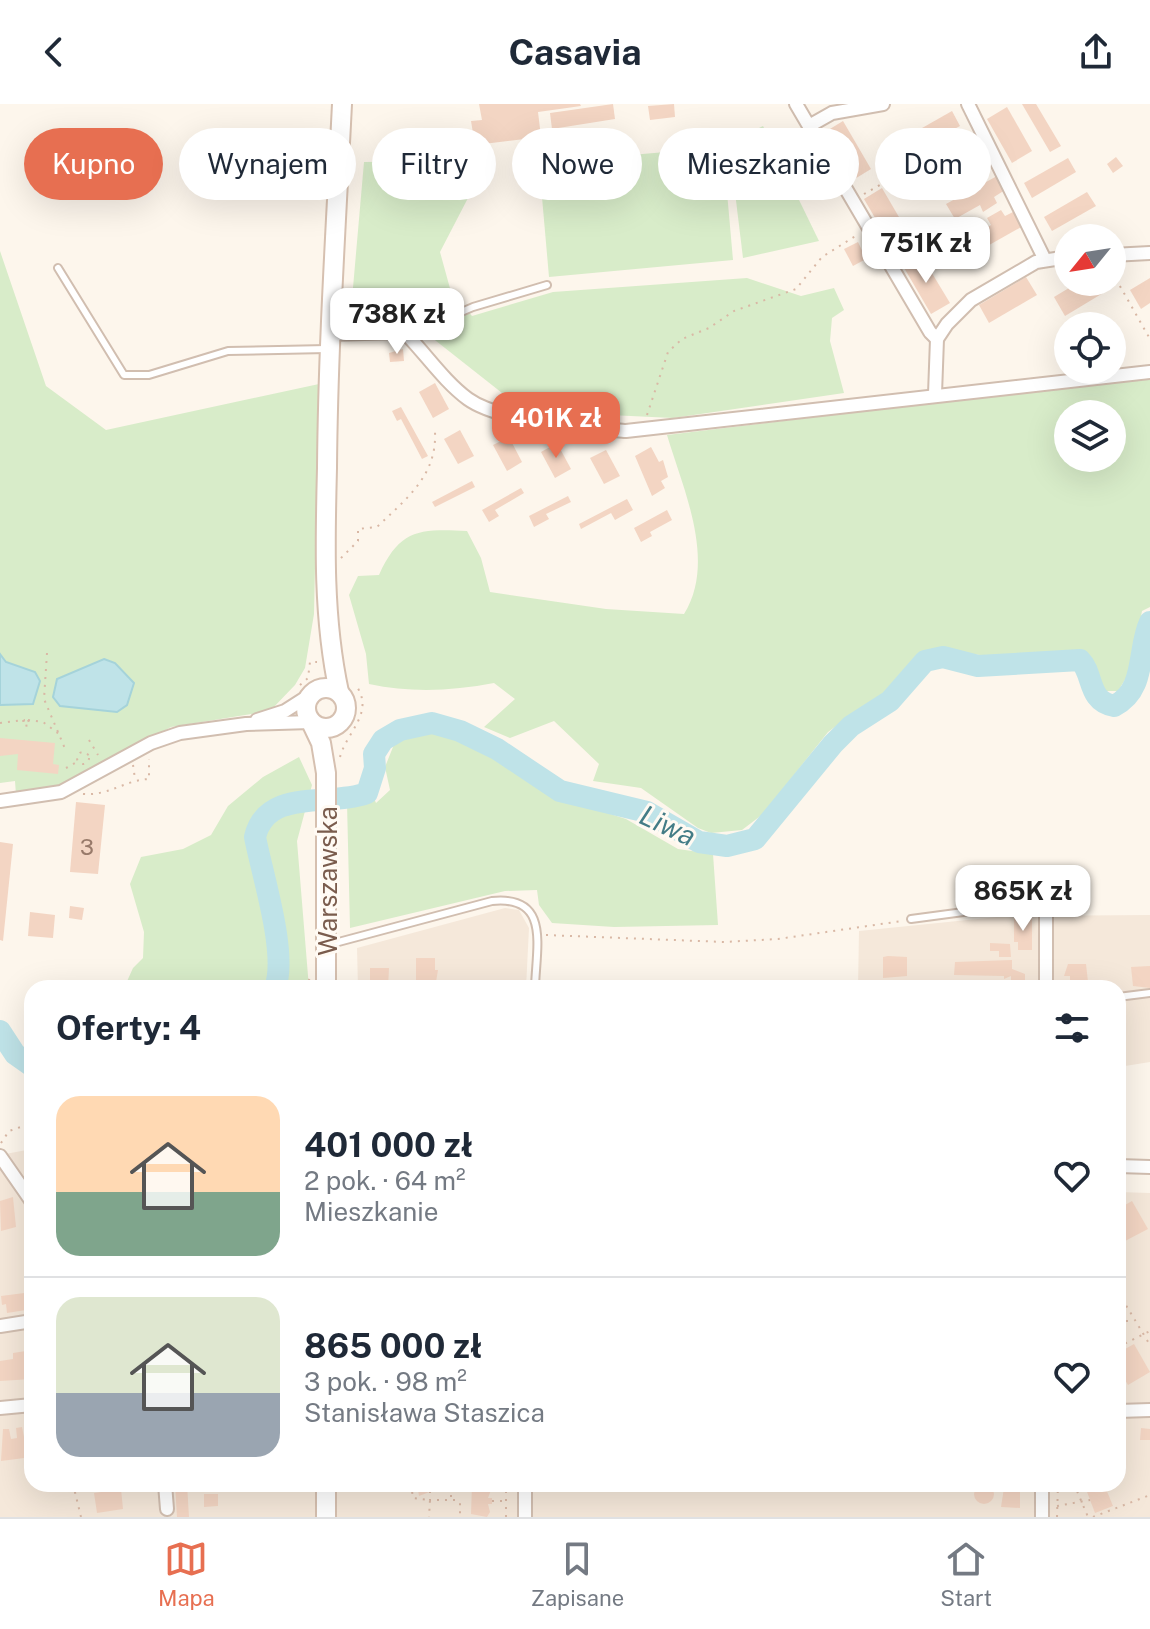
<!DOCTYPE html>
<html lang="pl">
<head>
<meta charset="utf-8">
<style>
  :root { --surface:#fff; --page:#f6f6f7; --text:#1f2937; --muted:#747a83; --line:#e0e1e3; --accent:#e76f51 }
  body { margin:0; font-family:"Public Sans",sans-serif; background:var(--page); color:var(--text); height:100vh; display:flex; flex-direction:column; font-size:30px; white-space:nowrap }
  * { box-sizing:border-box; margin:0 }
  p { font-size:26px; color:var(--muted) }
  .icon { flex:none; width:44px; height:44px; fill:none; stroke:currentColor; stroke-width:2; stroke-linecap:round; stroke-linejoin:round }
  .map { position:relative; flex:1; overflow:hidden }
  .drawer { position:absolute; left:24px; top:876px; width:1102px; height:512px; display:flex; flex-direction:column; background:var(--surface); border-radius:24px; box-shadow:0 8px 32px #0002 }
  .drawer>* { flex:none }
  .hud { position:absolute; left:24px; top:24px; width:1102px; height:72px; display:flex; gap:16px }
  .needle { width:52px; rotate:240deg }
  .controls { position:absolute; left:1054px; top:120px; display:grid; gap:16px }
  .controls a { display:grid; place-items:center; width:72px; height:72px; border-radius:50%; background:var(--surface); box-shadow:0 8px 32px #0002; font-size:40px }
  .price { position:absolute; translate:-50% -68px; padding:0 18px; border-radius:16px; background:#fff; color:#222; font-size:26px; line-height:52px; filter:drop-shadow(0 2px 4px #0008) }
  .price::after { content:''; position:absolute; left:50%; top:48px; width:24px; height:18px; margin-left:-12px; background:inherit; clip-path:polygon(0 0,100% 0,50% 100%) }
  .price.current { background:var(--accent); color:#fff }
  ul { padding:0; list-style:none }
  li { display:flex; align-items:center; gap:24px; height:200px; padding:0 32px }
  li+li { border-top:2px solid var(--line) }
  li span { display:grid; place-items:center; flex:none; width:224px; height:160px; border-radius:24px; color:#555 }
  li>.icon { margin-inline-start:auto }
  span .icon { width:96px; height:96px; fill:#fffc; stroke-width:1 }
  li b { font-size:34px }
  h2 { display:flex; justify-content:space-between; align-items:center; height:96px; padding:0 32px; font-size:34px }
  .chip { padding:0 28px; border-radius:36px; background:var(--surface); box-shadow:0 8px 32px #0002; font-size:28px; line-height:72px }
  .chip.current { background:var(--accent); color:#fff }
  header { display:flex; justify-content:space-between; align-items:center; height:104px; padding:0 32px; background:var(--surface); font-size:36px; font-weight:700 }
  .menu { display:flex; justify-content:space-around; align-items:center; height:112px; border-top:2px solid var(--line); background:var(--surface); font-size:22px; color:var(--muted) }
  .menu a { display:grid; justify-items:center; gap:4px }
  .menu .current { color:var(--accent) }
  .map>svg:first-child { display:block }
</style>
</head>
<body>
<header><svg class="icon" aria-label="back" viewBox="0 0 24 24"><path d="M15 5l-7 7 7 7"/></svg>Casavia<svg class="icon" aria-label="share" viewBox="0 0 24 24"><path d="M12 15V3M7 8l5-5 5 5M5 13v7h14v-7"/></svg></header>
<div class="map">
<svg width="1150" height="1413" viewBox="0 0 1150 1413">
  <rect width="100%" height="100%" fill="#fdf6ec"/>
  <g fill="#f5e8da">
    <polygon points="505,804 519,806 529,824 526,884 358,884 357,844"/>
    <polygon points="1150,811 1150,958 1125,962 1126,1020 1118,1020 1118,884 858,884 859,827 1007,812"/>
    <polygon points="32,1045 32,1380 1118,1380 1118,1088 1150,1089 1150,1413 0,1413 0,1051"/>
  </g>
  <g fill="#d8ecc9" fill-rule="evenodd">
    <polygon points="763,22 819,137 743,154 729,39"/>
    <polygon points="723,43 733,156 549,173 539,59"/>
    <polygon points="451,57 468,94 440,148 451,188 472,212 553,188 747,174 801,192 834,184 844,206 832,214 830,237 844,289 673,314 525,307 412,218 350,218 364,58"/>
    <polygon points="0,147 46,282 106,326 319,280 314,510 305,564 295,581 270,607 171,623 54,686 16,691 15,677 0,679"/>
    <path d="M1150 273V503L1142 507 1131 566 1118 587H1104L1091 553 1037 550 987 552 945 546 907 564 889 588 866 600 828 628 763 710 742 726 711 729 698 724 641 684 593 677 599 660 554 617 510 634 484 623 515 595 494 579C452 587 411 589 369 580L366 550 349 491 358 472 379 471C400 425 419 425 467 427L481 454 490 488 606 505 684 510C717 457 683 385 667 331ZM1068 310H1112V354H1068Z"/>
    <polygon points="429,625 468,636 537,677 554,692 626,715 678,745 713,750 718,821 614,823 552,819 539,801 537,786 505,787 350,824 347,699 373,692 376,699 390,686 385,663 395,638"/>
    <polygon points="299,653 312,681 297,737 309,884 124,884 133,864 143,854 144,828 130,780 141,753 183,745 211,731 228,702 263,673"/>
  </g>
  <g fill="#bfe3e8" stroke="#a5d3da" stroke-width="2">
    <polygon points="0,550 6,558 35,568 40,577 33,600 0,601"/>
    <polygon points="104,555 115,559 134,579 127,601 117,608 60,602 53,593 57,575"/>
  </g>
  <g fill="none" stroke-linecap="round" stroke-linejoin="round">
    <g stroke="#bfe3e8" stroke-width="22">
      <path d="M275 884C288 850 262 770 255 733 267 683 331 703 367 689L375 664 374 650 383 636 400 626 432 619 460 627 497 645 560 687 647 708 699 738 727 742 755 735 833 640 851 622 890 597 925 557 943 553 978 562 1080 556C1094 570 1087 597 1114 602 1147 586 1137 545 1150 518"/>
      <polyline points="0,927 15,950 32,962"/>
    </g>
  </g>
  <g fill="#f3d5c3">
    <polygon points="479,0 580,0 581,2 538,8 541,33 475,41 471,17 482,16"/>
    <polygon points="613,0 615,15 552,25 550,9"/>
    <polygon points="674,0 675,13 650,16 648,2"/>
    <polygon points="1022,0 1036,0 1061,42 1050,48"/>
    <polygon points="1007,3 1032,47 1012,59 987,15"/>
    <polygon points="952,7 960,22 916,46 908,32"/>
    <polygon points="843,17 871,65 853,76 825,28"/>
    <polygon points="976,38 988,60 974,68 970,61 935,81 927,66"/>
    <polygon points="1116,53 1123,62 1113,69 1107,60"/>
    <polygon points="1068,54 1076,68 1032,94 1024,79"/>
    <polygon points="997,72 1005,86 994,93 997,99 983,108 980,101 955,115 946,100"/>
    <polygon points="882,84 910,132 892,143 864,95"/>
    <polygon points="1087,88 1096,102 1052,127 1044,113"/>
    <polygon points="1001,106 1005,112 1015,107 1023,122 975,149 966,135 991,121 987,114"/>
    <polygon points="858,138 866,155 853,162 844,145"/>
    <polygon points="921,151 950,199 931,210 903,162"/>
    <polygon points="1026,173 1037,191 989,219 979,201"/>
    <polygon points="1150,174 1150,199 1141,205 1130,186"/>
    <polygon points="1079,178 1110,178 1113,183 1065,212 1054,193"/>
    <polygon points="403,245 404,257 390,258 389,249"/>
    <polygon points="435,279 449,305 433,314 419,288"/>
    <polygon points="401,303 428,352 422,355 401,315 397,317 392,307"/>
    <polygon points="460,326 474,352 458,360 444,335"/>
    <polygon points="509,333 522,358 507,367 493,341"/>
    <polygon points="557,339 571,365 555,374 541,348"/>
    <polygon points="651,343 659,358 663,356 668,373 661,377 665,384 652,392 635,352"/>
    <polygon points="606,346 620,372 604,380 590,354"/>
    <polygon points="472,377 475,383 435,403 432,398"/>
    <polygon points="521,384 524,389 495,406 499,412 489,418 482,406"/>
    <polygon points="568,392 571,398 546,410 549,415 534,423 529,412"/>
    <polygon points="627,395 633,406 615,416 611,409 581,425 579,420"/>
    <polygon points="667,406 672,416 650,428 652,432 641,438 634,424"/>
    <polygon points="0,634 55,639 53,660 59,661 58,670 17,666 18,650 0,652"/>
    <polygon points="76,698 105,701 98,770 70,768"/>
    <polygon points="0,738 13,740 3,837 0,836"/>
    <polygon points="70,802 84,804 82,816 69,814"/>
    <polygon points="30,808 55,811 53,834 28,832"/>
    <polygon points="1014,814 1032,814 1032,846 1018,846 1018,838 1014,838"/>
    <polygon points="990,839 1010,840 1011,853 999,853 999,847 990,847"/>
    <polygon points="888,852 907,853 907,872 883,874 883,853"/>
    <polygon points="416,854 435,854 435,866 438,866 435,884 416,884"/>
    <polygon points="1012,856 1012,865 1025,870 1025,884 1011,883 1011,872 1004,875 1004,872 954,871 955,858"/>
    <polygon points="1068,860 1086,860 1088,878 1070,879 1070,872 1064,872"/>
    <polygon points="1150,862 1150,884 1133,882 1131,863"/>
    <polygon points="370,864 389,864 388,884 370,884"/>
    <polygon points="604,876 605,884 584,884 583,877"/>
    <polygon points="13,1093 16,1123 1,1127 0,1097"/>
    <polygon points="1132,1097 1148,1125 1125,1137 1118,1124 1118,1105"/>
    <polygon points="32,1188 32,1205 7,1209 6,1200 2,1201 1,1192"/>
    <polygon points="1134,1240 1150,1268 1128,1281 1118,1264 1118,1249"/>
    <polygon points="26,1247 26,1253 32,1252 32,1275 0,1277 0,1257 13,1255 13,1249"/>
    <polygon points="29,1322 32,1322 32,1353 1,1357 3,1325 9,1325 11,1335 17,1334 16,1324 22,1323 24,1333 30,1332"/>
    <polygon points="1141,1324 1150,1325 1150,1336 1140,1336"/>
    <polygon points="175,1380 187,1380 189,1413 177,1413"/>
    <polygon points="417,1380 432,1380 432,1387 419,1392"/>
    <polygon points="472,1380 487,1380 491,1386 488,1394 492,1394 492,1400 488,1400 490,1408 487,1413 471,1410"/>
    <polygon points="999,1380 1020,1380 1020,1404 1001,1403 1004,1384 999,1383"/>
    <polygon points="1084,1380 1104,1380 1113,1402 1095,1409"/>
    <circle cx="984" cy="1390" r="10"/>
    <polygon points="113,1381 114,1386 121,1385 123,1405 97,1409 94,1389 101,1388 101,1383"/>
    <polygon points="204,1390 218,1390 218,1402 204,1403"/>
  </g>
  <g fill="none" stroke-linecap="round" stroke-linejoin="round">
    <g stroke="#d1beb0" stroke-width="10">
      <g id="service">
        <polyline points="58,164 124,271 149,271 228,247 327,245"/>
        <polyline points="408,231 473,203 547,181"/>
        <polyline points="911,815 986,805 1046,804"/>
        <path d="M331 840 492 797C551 791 536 843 535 884"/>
        <polyline points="1118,893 1150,889"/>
      </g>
    </g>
    <g stroke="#d1beb0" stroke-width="16">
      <g id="minor">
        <polyline points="796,0 930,228 937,235"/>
        <polyline points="968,0 1045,156"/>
        <polyline points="809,22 832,9 883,0"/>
        <polyline points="1112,151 1150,149"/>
        <path d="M330 230 399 228 408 232C428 253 445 278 468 295 500 318 587 324 626 327L1150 268"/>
        <polyline points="935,290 937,235 947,220 971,196 1036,158 1068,153"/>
        <polyline points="257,616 285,607 310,591"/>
        <polyline points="0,697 61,688 151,639 180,629 246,620 311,618"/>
        <polyline points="1046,804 1046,884"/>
        <polyline points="0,1052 32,1098"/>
        <polyline points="1118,1062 1150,1063"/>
        <polyline points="0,1222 32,1217"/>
        <polyline points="0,1304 32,1301"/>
        <polyline points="1118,1307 1150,1306"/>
        <polyline points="165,1380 167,1405"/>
        <polyline points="1042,1380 1042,1413"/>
        <polyline points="525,1413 525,1380"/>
      </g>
    </g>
    <g stroke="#d6c0b0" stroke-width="22">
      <g id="secondary">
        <circle cx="326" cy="604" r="20"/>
        <path d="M339 588C323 514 325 439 327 364 328 242 336 121 342 0"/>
        <polyline points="311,618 321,639 326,669 326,884"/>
        <polyline points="326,1380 326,1413"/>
      </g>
    </g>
    <g stroke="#d9b8a5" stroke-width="2" stroke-dasharray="2 6" stroke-linecap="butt">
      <polyline points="864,90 922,57"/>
      <polyline points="1112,168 1150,235"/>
      <polyline points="647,311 668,248 682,235 709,224 734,207 796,185 822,153 857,131"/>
      <path d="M341 454 358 437V425L377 423C406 395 437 372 435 328"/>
      <polyline points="47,549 44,595 66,647"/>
      <polyline points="300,581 308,574 310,558 317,558"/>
      <polyline points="28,616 43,618 59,630"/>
      <polygon points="28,616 30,621 24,622 23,617"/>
      <polyline points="0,619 25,616"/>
      <polyline points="89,636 98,651"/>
      <circle cx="83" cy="654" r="6"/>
      <path d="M340 653C347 627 376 608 355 580"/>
      <polyline points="133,661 135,675"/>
      <polyline points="66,664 77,658"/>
      <path d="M83 690C109 692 125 676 149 675V655"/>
      <polyline points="546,831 724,838 778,835 902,817"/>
      <polyline points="305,884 310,874"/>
      <polyline points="1,1039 9,1027 32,1019"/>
      <polyline points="1118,1188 1150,1241"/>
      <polyline points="1118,1217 1134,1217"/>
      <polyline points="1118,1243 1150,1227"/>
      <polyline points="73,1380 81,1413"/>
      <polyline points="411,1380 413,1394 430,1396 429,1413"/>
      <polyline points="1074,1380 1088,1413"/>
      <polyline points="430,1387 430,1396 455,1396 460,1399 460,1413"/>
      <polyline points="451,1393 451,1382"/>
      <polyline points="492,1397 506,1397"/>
      <polyline points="1057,1402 1090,1396"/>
      <polyline points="506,1413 506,1380"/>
      <polyline points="1057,1413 1058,1380"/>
      <polyline points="1093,1413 1150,1391"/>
    </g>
    <use href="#service" stroke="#fff" stroke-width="6"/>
    <use href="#minor" stroke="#fff" stroke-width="12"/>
    <use href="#secondary" stroke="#fff" stroke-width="18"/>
  </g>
  <g text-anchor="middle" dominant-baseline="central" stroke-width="6" stroke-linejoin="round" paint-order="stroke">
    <g font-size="22" fill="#987a6a">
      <text x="87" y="743">3</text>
    </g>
    <g font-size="26" fill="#7a5c4d" stroke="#fffaf3">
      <text transform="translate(327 777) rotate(-90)">Warszawska</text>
    </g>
    <g font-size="28" font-style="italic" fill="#437c86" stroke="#fffaf3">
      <text transform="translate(668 721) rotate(25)">Liwa</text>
    </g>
  </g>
</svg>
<div class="controls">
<a><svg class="needle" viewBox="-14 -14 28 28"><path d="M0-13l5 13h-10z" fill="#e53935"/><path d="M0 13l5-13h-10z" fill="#747a83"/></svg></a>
<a><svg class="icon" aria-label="locate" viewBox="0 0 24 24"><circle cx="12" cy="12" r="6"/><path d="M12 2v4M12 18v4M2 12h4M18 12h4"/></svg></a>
<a><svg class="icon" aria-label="layers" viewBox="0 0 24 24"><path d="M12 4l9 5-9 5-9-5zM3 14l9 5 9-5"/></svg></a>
</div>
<b class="price" style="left:926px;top:181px">751K zł</b>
<b class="price" style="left:397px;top:252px">738K zł</b>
<b class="price current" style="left:556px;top:356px">401K zł</b>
<b class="price" style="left:1023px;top:829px">865K zł</b>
<div class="hud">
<a class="chip current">Kupno</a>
<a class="chip">Wynajem</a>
<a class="chip">Filtry</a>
<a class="chip">Nowe</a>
<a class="chip">Mieszkanie</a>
<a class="chip">Dom</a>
</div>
<section class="drawer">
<h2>Oferty: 4<svg class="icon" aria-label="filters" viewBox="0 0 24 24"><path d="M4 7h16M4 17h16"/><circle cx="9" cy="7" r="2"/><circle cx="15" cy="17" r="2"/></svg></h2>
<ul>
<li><span style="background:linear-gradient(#ffd9b3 60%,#7fa58c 0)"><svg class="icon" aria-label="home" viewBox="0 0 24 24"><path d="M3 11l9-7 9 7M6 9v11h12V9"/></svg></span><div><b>401 000 zł</b><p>2 pok. · 64 m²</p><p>Mieszkanie</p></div><svg class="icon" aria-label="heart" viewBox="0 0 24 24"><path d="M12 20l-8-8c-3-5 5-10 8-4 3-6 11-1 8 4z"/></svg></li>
<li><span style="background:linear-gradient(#dfe7d0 60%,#9aa5b1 0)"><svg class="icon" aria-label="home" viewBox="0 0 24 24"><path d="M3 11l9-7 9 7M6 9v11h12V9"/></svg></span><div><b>865 000 zł</b><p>3 pok. · 98 m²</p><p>Stanisława Staszica</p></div><svg class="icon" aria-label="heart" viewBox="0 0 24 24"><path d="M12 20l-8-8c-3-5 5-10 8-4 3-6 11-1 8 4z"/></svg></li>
</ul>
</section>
</div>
<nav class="menu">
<a class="current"><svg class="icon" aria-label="map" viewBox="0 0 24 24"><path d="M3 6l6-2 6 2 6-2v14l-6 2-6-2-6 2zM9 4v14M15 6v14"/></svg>Mapa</a>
<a><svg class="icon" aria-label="saved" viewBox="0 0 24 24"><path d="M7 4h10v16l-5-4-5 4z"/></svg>Zapisane</a>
<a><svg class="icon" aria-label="home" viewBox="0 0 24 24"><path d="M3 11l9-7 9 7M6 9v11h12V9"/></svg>Start</a>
</nav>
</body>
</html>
